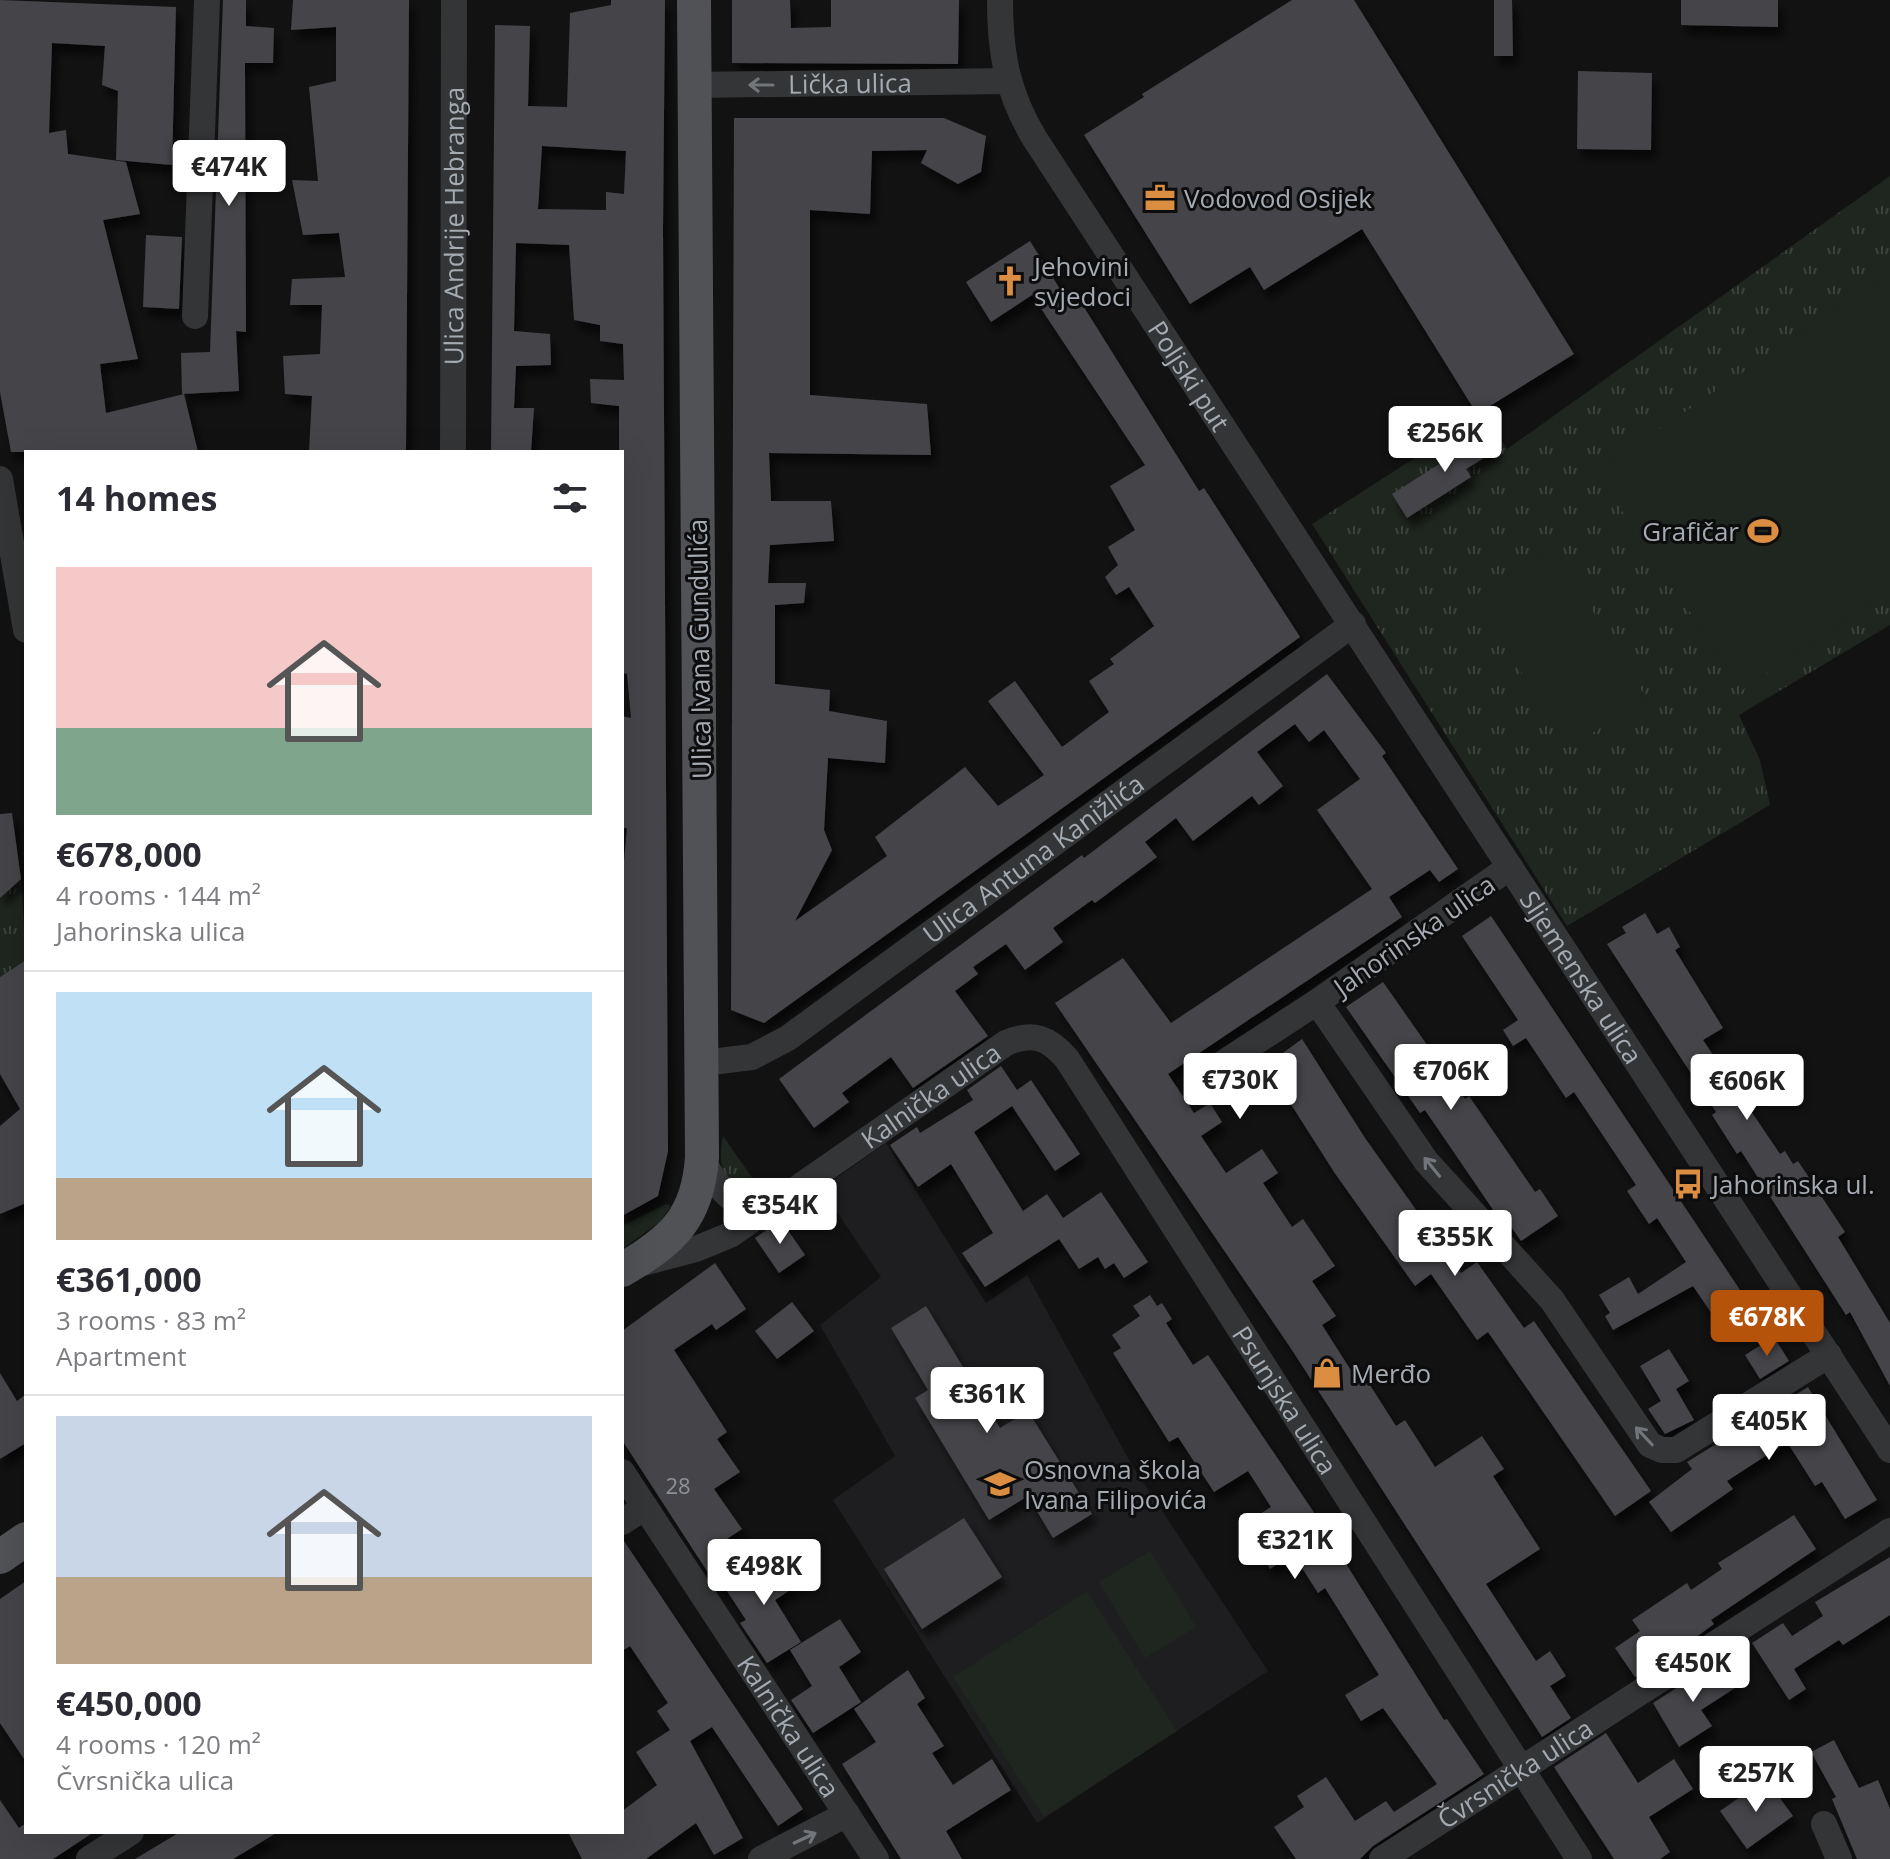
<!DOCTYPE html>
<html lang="en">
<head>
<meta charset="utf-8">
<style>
  :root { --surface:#fff; --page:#f2f2f3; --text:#2b2b33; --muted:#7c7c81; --line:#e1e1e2; --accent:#b45309 }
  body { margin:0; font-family:"Open Sans",sans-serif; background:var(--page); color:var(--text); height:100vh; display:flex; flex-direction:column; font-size:30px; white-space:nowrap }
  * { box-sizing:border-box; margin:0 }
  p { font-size:26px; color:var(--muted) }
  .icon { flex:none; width:44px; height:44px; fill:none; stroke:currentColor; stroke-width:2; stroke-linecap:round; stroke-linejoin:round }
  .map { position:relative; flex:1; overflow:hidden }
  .drawer { position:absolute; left:24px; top:450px; width:600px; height:1384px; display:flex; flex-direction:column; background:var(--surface); border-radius:0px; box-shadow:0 8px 32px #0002 }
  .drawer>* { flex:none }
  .price { position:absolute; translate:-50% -68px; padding:0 18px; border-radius:8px; background:#fff; color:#222; font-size:26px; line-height:52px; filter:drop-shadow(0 2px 4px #0008) }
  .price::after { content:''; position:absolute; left:50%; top:48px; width:24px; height:18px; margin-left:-12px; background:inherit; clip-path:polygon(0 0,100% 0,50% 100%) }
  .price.active { background:var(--accent); color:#fff }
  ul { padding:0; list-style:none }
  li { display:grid; align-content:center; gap:16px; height:424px; padding:0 32px }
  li+li { border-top:2px solid var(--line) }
  li span { display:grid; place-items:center; height:248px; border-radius:0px; color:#555 }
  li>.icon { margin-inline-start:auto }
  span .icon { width:144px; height:144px; fill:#fffc; stroke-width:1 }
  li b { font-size:34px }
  h2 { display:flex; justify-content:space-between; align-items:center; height:96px; padding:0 32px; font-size:34px }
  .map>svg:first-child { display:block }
</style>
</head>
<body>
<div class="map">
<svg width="1890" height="1859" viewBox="0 0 1890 1859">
  <defs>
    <pattern id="grass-tufts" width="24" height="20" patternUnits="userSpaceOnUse" patternTransform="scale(2)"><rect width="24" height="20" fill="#1f251f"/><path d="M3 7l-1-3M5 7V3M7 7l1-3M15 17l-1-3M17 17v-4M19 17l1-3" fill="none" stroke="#3d423d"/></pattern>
    <filter id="shadow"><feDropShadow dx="5" dy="9" stdDeviation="4" flood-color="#0009"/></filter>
  </defs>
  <rect width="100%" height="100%" fill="#121213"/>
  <polygon fill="#1e1e20" points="886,1143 986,1303 1027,1275 1133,1467 1268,1671 1037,1823 833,1500 895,1456 820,1325 881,1277 821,1189"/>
  <g fill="url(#grass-tufts)">
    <polygon points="1890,176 1890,625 1739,715 1760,760 1770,805 1567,926 1312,524 1469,423 1474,430 1488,421 1507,449"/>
    <polygon points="21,879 26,960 0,977 0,898"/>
    <path d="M723 1136 767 1199C730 1195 715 1173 723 1136Z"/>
    <polygon points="666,1204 671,1206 660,1222 622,1249 622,1226"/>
  </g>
  <g fill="#1f251f">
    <polygon points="1890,273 1890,590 1742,690 1596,472"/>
    <polygon points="1553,547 1647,699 1568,748 1474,596"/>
    <polygon points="1150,1551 1196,1627 1145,1658 1099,1582"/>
    <polygon points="1087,1591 1177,1731 1044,1817 953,1677"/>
  </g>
  <g fill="#444548" fill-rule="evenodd" filter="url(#shadow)">
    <polygon points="0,0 176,7 172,165 116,160 118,91 102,85 105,46 52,43 49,133 66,130 68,154 126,162 140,214 103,220 138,359 100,364 106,413 184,394 198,452 11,452 0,392"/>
    <polygon points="223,0 246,0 246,26 274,28 273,63 245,63 246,332 236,331 239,391 182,394 181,353 210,352"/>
    <polygon points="293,0 409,0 406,452 309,452 312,396 285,394 283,356 320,354 322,305 290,305 292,279 345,277 339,233 303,235 292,180 318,181 309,87 336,81 336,27 291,30"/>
    <path d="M611 0H665L663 229 668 1151 658 1196 622 1216V883L627 828H622V716L631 718 627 674 622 673V452H619V406L591 403 590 379 624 380 623 344 600 341V325L574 320 569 245 516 243 514 331 550 334 551 365 516 366 514 408H534L531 452H491L495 25 530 26 528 106 567 107 570 13 611 5ZM542 146 626 151 624 194 606 192V210L538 209Z"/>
    <polygon points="732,0 790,0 791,28 831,27 831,0 959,0 958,64 732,63"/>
    <polygon points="1292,0 1354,0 1574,354 1477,414 1362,229 1264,290 1250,267 1190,304 1084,135 1144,97 1142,94"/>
    <polygon points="1494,0 1512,0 1513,56 1494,56"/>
    <polygon points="1681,0 1778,0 1778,27 1681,25"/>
    <polygon points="1578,71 1652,73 1651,150 1577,149"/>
    <polygon points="734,118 944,118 986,136 981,172 958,184 921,163 927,150 872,151 870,214 810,210 810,395 927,404 931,455 769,453 771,501 831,501 834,541 770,545 768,583 806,583 804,603 775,605 775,684 830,690 829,711 887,721 885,763 828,758 824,830 832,850 795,921 887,856 875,837 965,767 998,806 1044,775 988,701 1015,681 1062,747 1109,712 1089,681 1114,664 1110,659 1154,626 1129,587 1116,595 1105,577 1118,565 1108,547 1135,530 1110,486 1145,465 1032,295 991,322 966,282 1030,241 1068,302 1077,296 1199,491 1204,488 1300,637 764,1023 731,1010"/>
    <polygon points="146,235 182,237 179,309 143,307"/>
    <polygon points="1483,428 1497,450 1466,469 1471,477 1407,518 1392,494 1452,456 1449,450"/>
    <polygon points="1327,674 1386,753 1382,756 1458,869 1439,882 1430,870 1389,897 1402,917 1168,1074 1194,1113 1210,1103 1222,1122 1201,1136 1226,1173 1262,1149 1278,1173 1263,1183 1292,1227 1303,1219 1335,1266 1312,1281 1336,1316 1322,1325 1361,1386 1368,1382 1396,1426 1405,1420 1435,1467 1482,1436 1504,1469 1493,1476 1540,1549 1486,1584 1536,1661 1550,1651 1566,1676 1550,1686 1571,1718 1542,1737 1290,1347 1055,1003 1123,958 1171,1023 1372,889 1317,810 1360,779 1324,730 1309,742 1295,724 1257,752 1283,786 1259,805 1252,796 1193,841 1176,818 1145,842 1157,857 1095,903 1092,900 1053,928 1063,942 1025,970 1006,944 973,967 978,974 955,991 988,1036 913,1088 891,1057 842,1093 849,1102 814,1128 779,1079 1082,855 1084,858"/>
    <polygon points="12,813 21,879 0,898 0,814"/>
    <polygon points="1645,913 1657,934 1669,927 1680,947 1675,950 1723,1028 1703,1040 1780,1154 1785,1151 1793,1164 1798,1161 1845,1232 1838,1237 1890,1323 1890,1386 1850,1312 1846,1315 1741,1151 1737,1154 1712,1115 1716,1112 1607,944 1626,933 1622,927"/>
    <polygon points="1491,916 1742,1293 1712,1314 1693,1286 1613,1330 1605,1316 1610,1313 1599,1295 1629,1277 1638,1294 1686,1262 1657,1218 1649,1224 1627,1191 1636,1185 1574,1092 1566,1098 1526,1038 1513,1046 1503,1030 1518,1020 1462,936"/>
    <polygon points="26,960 26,1203 0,1214 0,1126 20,1109 0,1074 0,977"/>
    <polygon points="1383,982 1465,1099 1469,1096 1535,1192 1540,1189 1558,1216 1521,1241 1503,1215 1498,1217 1425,1110 1420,1113 1346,1007"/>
    <polygon points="1302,1039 1365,1138 1461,1273 1477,1262 1524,1328 1534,1321 1651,1491 1615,1516 1488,1332 1477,1340 1431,1274 1415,1286 1334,1172 1266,1065"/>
    <polygon points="1001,1066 1017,1090 1031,1080 1080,1154 1055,1171 1012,1106 974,1132 1023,1211 1047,1194 1063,1218 1101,1192 1148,1262 1124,1278 1114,1263 1105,1269 1098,1257 1079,1269 1059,1239 985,1287 962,1253 993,1233 951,1164 918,1187 890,1145 917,1127 920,1133 973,1100 967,1090"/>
    <polygon points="781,1220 805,1255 779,1273 755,1238"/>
    <polygon points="715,1263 746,1309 716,1330 712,1324 674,1350 727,1432 717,1439 740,1472 714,1489 742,1529 718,1545 738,1575 718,1588 622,1440 622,1331"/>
    <polygon points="1150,1295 1157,1306 1162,1303 1172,1319 1166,1323 1193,1365 1208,1355 1311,1508 1444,1720 1447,1719 1484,1774 1373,1846 1360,1859 1296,1859 1274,1827 1304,1807 1297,1796 1326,1777 1355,1821 1386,1801 1394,1812 1437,1784 1383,1708 1361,1721 1345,1695 1379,1675 1325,1588 1318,1593 1293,1554 1270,1569 1243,1525 1271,1507 1248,1471 1214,1492 1178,1437 1169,1442 1113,1353 1121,1348 1112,1335 1140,1316 1133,1306"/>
    <polygon points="792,1302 814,1331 777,1359 755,1331"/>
    <polygon points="926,1306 1000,1428 1028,1411 1092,1514 1053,1538 1028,1496 989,1520 915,1398 928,1390 891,1328"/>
    <polygon points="1774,1337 1789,1361 1760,1379 1745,1355"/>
    <polygon points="1669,1349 1689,1381 1676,1389 1694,1420 1665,1434 1648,1409 1661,1401 1640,1366"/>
    <polygon points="0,1373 17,1401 26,1394 26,1443 0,1459"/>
    <polygon points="1808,1387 1877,1500 1845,1519 1822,1482 1815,1486 1787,1442 1727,1481 1733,1489 1671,1532 1649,1502 1692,1469 1687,1462"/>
    <polygon points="1794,1515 1816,1549 1711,1620 1714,1624 1699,1635 1635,1677 1615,1648 1640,1631 1632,1620 1687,1583 1691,1590 1722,1569 1718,1563"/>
    <polygon points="964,1518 1002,1577 922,1629 884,1569"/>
    <polygon points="622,1538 803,1809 778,1826 712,1727 690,1741 743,1838 714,1855 696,1823 646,1859 582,1859 568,1832 622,1832 622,1811 657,1785 636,1752 670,1730 657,1711 668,1703 630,1646 622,1651"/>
    <polygon points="774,1553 795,1587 775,1600 801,1642 767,1663 740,1623 746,1620 723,1585"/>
    <polygon points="1890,1557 1890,1615 1843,1645 1839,1640 1794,1669 1806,1689 1789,1700 1752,1643 1783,1623 1792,1636 1823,1616 1815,1602"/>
    <polygon points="26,1581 26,1762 0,1723 0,1599"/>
    <polygon points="840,1619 861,1652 839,1667 861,1702 813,1733 791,1700 812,1686 790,1650"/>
    <polygon points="1717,1662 1735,1688 1701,1710 1712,1726 1679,1747 1653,1703"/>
    <polygon points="908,1670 925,1698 917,1704 944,1746 932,1753 953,1785 992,1759 1011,1790 946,1831 962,1859 901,1859 842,1764 876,1742 854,1709"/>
    <polygon points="1606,1733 1638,1783 1674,1759 1693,1789 1649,1817 1670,1852 1660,1859 1614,1859 1554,1767"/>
    <polygon points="1834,1740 1859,1788 1878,1780 1890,1809 1890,1859 1857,1859 1832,1799 1836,1797 1811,1752"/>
    <polygon points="1766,1779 1793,1816 1747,1849 1720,1811"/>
    <polygon points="0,1800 19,1828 26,1823 26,1832 94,1832 53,1859 0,1859"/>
    <polygon points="180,1832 278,1832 233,1859 135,1859"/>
  </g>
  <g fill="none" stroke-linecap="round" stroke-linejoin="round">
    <g stroke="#333537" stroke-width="26">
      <path id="s1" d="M1000 0C1000 53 1007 93 1035 139L1890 1450"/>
      <path id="s2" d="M694 85 1007 81"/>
      <polyline points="195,316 207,0"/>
      <path id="s3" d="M453 452 454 0"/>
      <polyline points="0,479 26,630"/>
      <polyline points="1510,867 1317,1002 1426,1161 1552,1300 1650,1445 1662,1450 1676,1450 1829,1355"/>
      <path id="s4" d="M703 1063 752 1057 788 1038 1353 624"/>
      <polyline points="1205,1075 1317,1002"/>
      <path d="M702 1157C713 1185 737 1213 769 1208"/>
      <path id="s5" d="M639 1264 696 1249 730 1235 1006 1043C1033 1031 1049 1038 1067 1059L1579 1859"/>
      <path id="s6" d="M622 1472 876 1859"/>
      <polyline points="622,1522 645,1507"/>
      <polyline points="1824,1824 1839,1859"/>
      <polyline points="89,1859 131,1832"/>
      <polyline points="761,1859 847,1814"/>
      <path id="s7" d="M1382 1859 1890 1531"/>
    </g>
    <g stroke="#505256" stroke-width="34">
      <path d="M622 1270C672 1241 698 1218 702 1157L694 0"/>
      <polyline points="0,1557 26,1539"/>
    </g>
  </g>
  <defs><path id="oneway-shaft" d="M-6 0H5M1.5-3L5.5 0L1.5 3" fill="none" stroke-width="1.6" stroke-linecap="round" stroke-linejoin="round" transform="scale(2)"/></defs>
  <g stroke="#72767b">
    <use href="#oneway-shaft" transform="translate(761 85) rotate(180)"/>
    <use href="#oneway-shaft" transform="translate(1432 1167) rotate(-129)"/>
    <use href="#oneway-shaft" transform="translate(1644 1436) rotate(-133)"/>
    <use href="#oneway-shaft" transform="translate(805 1838) rotate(-25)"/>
  </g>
  <defs>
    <g id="office-bare" transform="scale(2.4)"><path d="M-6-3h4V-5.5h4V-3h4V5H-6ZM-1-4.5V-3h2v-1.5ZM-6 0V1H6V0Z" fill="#db8d42" stroke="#0d0d0e" stroke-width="2.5" paint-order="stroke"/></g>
    <g id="church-bare" transform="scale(2.4)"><path d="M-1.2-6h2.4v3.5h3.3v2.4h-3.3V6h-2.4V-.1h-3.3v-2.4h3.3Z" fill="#db8d42" stroke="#0d0d0e" stroke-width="2.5" paint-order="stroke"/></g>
    <g id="stadium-bare" transform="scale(2.4)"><path d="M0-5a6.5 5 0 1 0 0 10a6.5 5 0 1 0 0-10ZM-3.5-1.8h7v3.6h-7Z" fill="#db8d42" stroke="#0d0d0e" stroke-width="2.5" paint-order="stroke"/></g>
    <g id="bus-bare" transform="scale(2.4)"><path d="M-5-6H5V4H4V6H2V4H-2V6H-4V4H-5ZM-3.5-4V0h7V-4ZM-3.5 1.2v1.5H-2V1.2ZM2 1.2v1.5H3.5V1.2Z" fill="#db8d42" stroke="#0d0d0e" stroke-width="2.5" paint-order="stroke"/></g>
    <g id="shop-bare" transform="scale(2.4)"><path d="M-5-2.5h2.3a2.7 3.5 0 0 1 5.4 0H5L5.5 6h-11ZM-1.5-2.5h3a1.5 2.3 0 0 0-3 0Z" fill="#db8d42" stroke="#0d0d0e" stroke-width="2.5" paint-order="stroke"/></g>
    <g id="school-bare" transform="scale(2.4)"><path d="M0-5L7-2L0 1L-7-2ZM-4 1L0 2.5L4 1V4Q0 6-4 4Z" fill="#db8d42" stroke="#0d0d0e" stroke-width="2.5" paint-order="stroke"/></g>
  </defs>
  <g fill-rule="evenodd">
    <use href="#office-bare" x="1160" y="198"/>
    <use href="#church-bare" x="1010" y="281"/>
    <use href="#stadium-bare" x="1763" y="531"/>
    <use href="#bus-bare" x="1688" y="1184"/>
    <use href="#shop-bare" x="1327" y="1373"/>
    <use href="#school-bare" x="1000" y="1484"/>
  </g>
  <g text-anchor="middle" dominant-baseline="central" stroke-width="6" stroke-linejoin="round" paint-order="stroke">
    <g font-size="22" fill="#8d9298">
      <text x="678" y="1485">28</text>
    </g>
    <g font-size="26" fill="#a5abb2" stroke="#0d0d0e">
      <text stroke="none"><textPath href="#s2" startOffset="156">Lička ulica</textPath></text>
      <text stroke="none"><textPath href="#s3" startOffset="226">Ulica Andrije Hebranga</textPath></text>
      <text stroke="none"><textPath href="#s1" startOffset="428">Poljski put</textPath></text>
      <text transform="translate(699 649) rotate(-91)">Ulica Ivana Gundulića</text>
      <text stroke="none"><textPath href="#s4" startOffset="394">Ulica Antuna Kanižlića</textPath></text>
      <text transform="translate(1414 935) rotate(-35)">Jahorinska ulica</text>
      <text stroke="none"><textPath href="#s1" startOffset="1146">Sljemenska ulica</textPath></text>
      <text stroke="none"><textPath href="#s5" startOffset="340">Kalnička ulica</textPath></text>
      <text stroke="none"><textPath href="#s5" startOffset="906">Psunjska ulica</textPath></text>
      <text stroke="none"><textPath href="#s6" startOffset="304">Kalnička ulica</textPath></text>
      <text stroke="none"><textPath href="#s7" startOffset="158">Čvrsnička ulica</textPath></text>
    </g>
    <g font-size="26" fill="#a5abb2" stroke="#0d0d0e" text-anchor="start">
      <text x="1184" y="198">Vodovod Osijek</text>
      <text x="1034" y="266">Jehovini<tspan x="1034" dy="30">svjedoci</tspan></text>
      <text x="1739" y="531" text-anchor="end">Grafičar</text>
      <text x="1712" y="1184">Jahorinska ul.</text>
      <text x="1351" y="1373">Merđo</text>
      <text x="1024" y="1469">Osnovna škola<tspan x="1024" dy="30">Ivana Filipovića</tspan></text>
    </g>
  </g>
</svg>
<b class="price" style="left:229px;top:208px">€474K</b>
<b class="price" style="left:1445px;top:474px">€256K</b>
<b class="price" style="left:1451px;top:1112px">€706K</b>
<b class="price" style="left:1240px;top:1121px">€730K</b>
<b class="price" style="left:1747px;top:1122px">€606K</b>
<b class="price" style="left:780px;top:1246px">€354K</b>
<b class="price" style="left:1455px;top:1278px">€355K</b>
<b class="price active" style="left:1767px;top:1358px">€678K</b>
<b class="price" style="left:987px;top:1435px">€361K</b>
<b class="price" style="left:1769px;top:1462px">€405K</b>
<b class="price" style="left:1295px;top:1581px">€321K</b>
<b class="price" style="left:764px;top:1607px">€498K</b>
<b class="price" style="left:1693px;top:1704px">€450K</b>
<b class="price" style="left:1756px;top:1814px">€257K</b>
<section class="drawer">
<h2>14 homes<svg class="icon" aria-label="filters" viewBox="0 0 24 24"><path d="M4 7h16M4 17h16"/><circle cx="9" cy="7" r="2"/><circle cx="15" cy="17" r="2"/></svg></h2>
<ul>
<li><span style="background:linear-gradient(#f6c9c9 65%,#7fa58c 0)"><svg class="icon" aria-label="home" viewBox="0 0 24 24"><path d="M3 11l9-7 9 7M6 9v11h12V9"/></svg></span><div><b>€678,000</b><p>4 rooms · 144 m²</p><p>Jahorinska ulica</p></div></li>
<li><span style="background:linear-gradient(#bfe0f5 75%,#b9a48a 0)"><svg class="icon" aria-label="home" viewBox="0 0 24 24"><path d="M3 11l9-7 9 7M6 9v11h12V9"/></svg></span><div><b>€361,000</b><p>3 rooms · 83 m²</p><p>Apartment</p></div></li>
<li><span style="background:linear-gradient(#c9d6e8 65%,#b9a48a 0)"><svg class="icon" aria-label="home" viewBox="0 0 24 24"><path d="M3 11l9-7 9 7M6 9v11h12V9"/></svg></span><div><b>€450,000</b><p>4 rooms · 120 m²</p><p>Čvrsnička ulica</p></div></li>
</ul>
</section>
</div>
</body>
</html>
